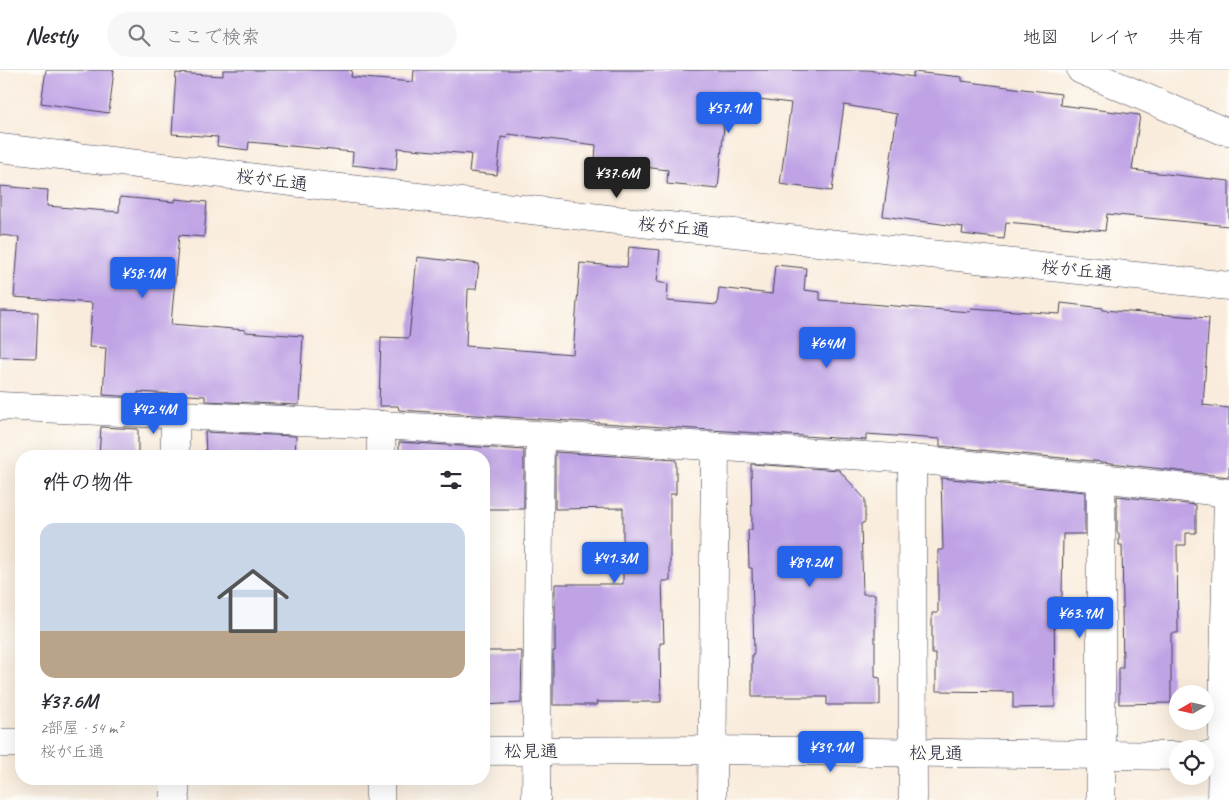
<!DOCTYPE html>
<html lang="ja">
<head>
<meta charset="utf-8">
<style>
  :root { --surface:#fff; --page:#f7f7f7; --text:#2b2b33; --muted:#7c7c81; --line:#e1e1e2; --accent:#2563eb }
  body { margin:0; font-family:Caveat,"Klee One",sans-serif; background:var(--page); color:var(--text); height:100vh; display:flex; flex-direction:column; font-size:19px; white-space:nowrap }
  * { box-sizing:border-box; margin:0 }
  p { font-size:16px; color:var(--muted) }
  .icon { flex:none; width:28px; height:28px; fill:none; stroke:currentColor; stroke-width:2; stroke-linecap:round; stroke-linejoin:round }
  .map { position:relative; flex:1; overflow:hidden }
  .sheet { position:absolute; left:15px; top:380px; width:475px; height:335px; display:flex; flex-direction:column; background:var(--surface); border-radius:20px; box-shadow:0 5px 20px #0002 }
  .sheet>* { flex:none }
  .needle { width:32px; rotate:261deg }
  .buttons { position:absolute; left:1169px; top:615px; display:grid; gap:10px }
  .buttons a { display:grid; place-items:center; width:45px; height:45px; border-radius:50%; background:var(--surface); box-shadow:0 5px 20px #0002; font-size:25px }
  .price { position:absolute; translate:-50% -42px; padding:0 11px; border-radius:5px; background:var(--accent); color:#fff; font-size:16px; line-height:32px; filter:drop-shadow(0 1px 2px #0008) }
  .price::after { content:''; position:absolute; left:50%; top:30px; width:15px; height:11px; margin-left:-8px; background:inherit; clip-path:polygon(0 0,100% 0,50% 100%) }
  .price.on { background:#222; color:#fff }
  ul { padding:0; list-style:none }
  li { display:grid; align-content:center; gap:10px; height:265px; padding:0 25px }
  li span { display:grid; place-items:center; height:155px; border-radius:15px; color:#555 }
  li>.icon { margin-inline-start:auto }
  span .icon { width:90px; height:90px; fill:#fffc; stroke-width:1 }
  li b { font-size:21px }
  h2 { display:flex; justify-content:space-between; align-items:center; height:60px; padding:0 25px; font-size:21px }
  header { display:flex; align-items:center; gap:30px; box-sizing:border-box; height:70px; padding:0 25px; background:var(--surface); border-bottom:1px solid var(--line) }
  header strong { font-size:24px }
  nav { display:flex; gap:28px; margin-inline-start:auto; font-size:18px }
  .search { width:350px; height:45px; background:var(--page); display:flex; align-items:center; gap:12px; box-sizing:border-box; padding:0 18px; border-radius:28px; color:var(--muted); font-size:19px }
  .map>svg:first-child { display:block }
</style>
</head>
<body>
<header>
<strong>Nestly</strong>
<div class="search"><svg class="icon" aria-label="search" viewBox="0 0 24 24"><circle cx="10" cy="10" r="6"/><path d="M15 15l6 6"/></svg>ここで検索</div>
<nav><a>地図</a><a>レイヤ</a><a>共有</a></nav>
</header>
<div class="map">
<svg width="1229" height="730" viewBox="0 0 1229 730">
  <rect width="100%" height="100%" fill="#fdfcf7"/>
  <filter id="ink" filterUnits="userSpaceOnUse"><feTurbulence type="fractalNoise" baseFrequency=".02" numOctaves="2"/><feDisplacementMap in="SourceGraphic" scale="10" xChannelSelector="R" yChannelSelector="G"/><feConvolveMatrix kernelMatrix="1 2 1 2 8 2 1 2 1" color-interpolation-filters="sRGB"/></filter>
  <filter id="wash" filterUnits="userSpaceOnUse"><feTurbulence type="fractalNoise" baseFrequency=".0096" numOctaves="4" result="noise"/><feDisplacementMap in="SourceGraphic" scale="20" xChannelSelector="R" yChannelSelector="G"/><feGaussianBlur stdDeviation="1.12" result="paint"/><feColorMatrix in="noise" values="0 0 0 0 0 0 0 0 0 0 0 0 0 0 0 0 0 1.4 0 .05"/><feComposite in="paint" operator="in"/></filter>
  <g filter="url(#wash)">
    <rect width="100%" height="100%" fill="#f9ecdc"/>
    <g id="blocks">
      <g fill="#c0a3e5">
        <polygon points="46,0 114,0 109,43 41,33"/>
        <polygon points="223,0 352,0 351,7 413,12 414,0 868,0 913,7 913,2 962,7 962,11 1061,24 1060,35 1140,45 1132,100 1229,111 1229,156 1107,144 1105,161 1006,152 1004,169 962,164 963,157 883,146 897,44 844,35 832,121 780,114 791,33 727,25 718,119 667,114 668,100 595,91 596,75 508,64 507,68 501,67 497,105 469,102 471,84 398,78 396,100 352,95 353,82 249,72 248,80 217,76 218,67 172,64 176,3 223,6"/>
        <polygon points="0,116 48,120 47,136 119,142 120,127 175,132 175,129 207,132 204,167 179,165 171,254 246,260 245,262 303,266 299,335 205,331 205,326 138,322 138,327 103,325 106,278 89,277 92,233 14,227 19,167 0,165"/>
        <polygon points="629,177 660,180 657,212 668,214 667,231 717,235 719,218 772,224 775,195 806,198 804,220 820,222 820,230 970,242 971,238 1060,244 1061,233 1103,238 1103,240 1209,248 1203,335 1229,338 1229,407 1103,392 940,376 940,369 866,364 866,370 399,340 398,336 379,336 381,267 409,268 417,187 479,194 476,219 468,219 466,276 573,284 580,193 627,197"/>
        <polygon points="0,241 38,242 36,288 0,287"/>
        <polygon points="101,357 138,359 138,386 99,386"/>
        <polygon points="205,362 296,366 295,386 206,386"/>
        <polygon points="399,372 524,380 524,439 484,439 484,386 399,386"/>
        <polygon points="555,382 676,390 676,424 670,424 670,511 662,511 664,573 660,573 661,632 596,632 597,635 553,635 553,581 555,581 555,514 623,514 623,438 555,439"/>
        <polygon points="751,394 839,400 865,429 865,452 861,454 863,524 875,524 875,607 880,608 880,635 827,635 827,627 752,627 752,584 754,584 752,498 749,498 748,460 752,460"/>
        <polygon points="941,408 1085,422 1085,464 1063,464 1062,527 1054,527 1055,637 1013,638 1013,622 936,621 936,584 932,584 932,543 938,543 938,480 943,480"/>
        <polygon points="1117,426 1196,435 1196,463 1186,463 1186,475 1177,475 1178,563 1171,563 1171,633 1119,634 1119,598 1123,598 1122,538 1123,538 1122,475 1119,475 1119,463 1117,463"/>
        <polygon points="484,581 522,581 521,633 484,635"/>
      </g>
    </g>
  </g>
  <g filter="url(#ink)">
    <use href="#blocks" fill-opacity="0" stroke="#424053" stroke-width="1"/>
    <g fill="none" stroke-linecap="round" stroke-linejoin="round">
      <g stroke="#424053" stroke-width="29">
        <g id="minor">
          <polyline points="1081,0 1221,60 1229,61"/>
          <polyline points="0,336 381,355 912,389 1101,408 1229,423"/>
          <polyline points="175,386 175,345"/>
          <polyline points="381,386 381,355"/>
          <polyline points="912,389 913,730"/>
          <polyline points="175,730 175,709"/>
          <polyline points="380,730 380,709"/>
          <polyline points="536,730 540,366"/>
          <polyline points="712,730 715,377"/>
          <polyline points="1101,730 1101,408"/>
          <polyline points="1221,730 1228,423"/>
        </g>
      </g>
      <g stroke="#424053" stroke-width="29">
        <g id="tertiary">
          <polyline points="0,78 659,155 1229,216"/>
          <polyline points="0,673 21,673"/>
          <polyline points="484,681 712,680 1178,686"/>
          <polyline points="1205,686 1229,686"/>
        </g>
      </g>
      <use href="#minor" stroke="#fff" stroke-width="28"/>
      <use href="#tertiary" stroke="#fff" stroke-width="28"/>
    </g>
  </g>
  <g text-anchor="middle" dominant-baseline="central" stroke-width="4" stroke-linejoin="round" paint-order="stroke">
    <g font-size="18" fill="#22223b" stroke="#fdfcf7">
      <text transform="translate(272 110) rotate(7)">桜が丘通</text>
      <text transform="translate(674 157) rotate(6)">桜が丘通</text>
      <text transform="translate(1077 200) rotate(6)">桜が丘通</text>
      <text x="531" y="681">松見通</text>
      <text transform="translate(936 683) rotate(1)">松見通</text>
    </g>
  </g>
</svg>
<div class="buttons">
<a><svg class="needle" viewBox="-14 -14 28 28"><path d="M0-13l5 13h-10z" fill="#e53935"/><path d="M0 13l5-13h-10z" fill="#7c7c81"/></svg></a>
<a><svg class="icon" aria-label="locate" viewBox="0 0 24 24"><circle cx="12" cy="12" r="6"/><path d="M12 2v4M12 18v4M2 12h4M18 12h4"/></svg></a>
</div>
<b class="price" style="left:729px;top:64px">¥57.1M</b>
<b class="price on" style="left:617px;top:129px">¥37.6M</b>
<b class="price" style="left:143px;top:229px">¥58.1M</b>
<b class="price" style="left:827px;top:299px">¥64M</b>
<b class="price" style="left:154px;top:365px">¥42.4M</b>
<b class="price" style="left:615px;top:514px">¥41.3M</b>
<b class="price" style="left:810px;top:518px">¥89.2M</b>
<b class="price" style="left:1080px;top:569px">¥63.9M</b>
<b class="price" style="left:831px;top:703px">¥39.1M</b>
<section class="sheet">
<h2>9件の物件<svg class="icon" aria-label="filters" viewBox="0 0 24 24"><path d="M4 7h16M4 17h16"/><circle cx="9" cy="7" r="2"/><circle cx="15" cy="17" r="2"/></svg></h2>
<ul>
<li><span style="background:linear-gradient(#c9d6e8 70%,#b9a48a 0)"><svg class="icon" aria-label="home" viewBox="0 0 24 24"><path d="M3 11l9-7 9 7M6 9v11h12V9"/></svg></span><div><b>¥37.6M</b><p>2部屋 · 54 m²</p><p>桜が丘通</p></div></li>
</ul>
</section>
</div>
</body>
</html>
